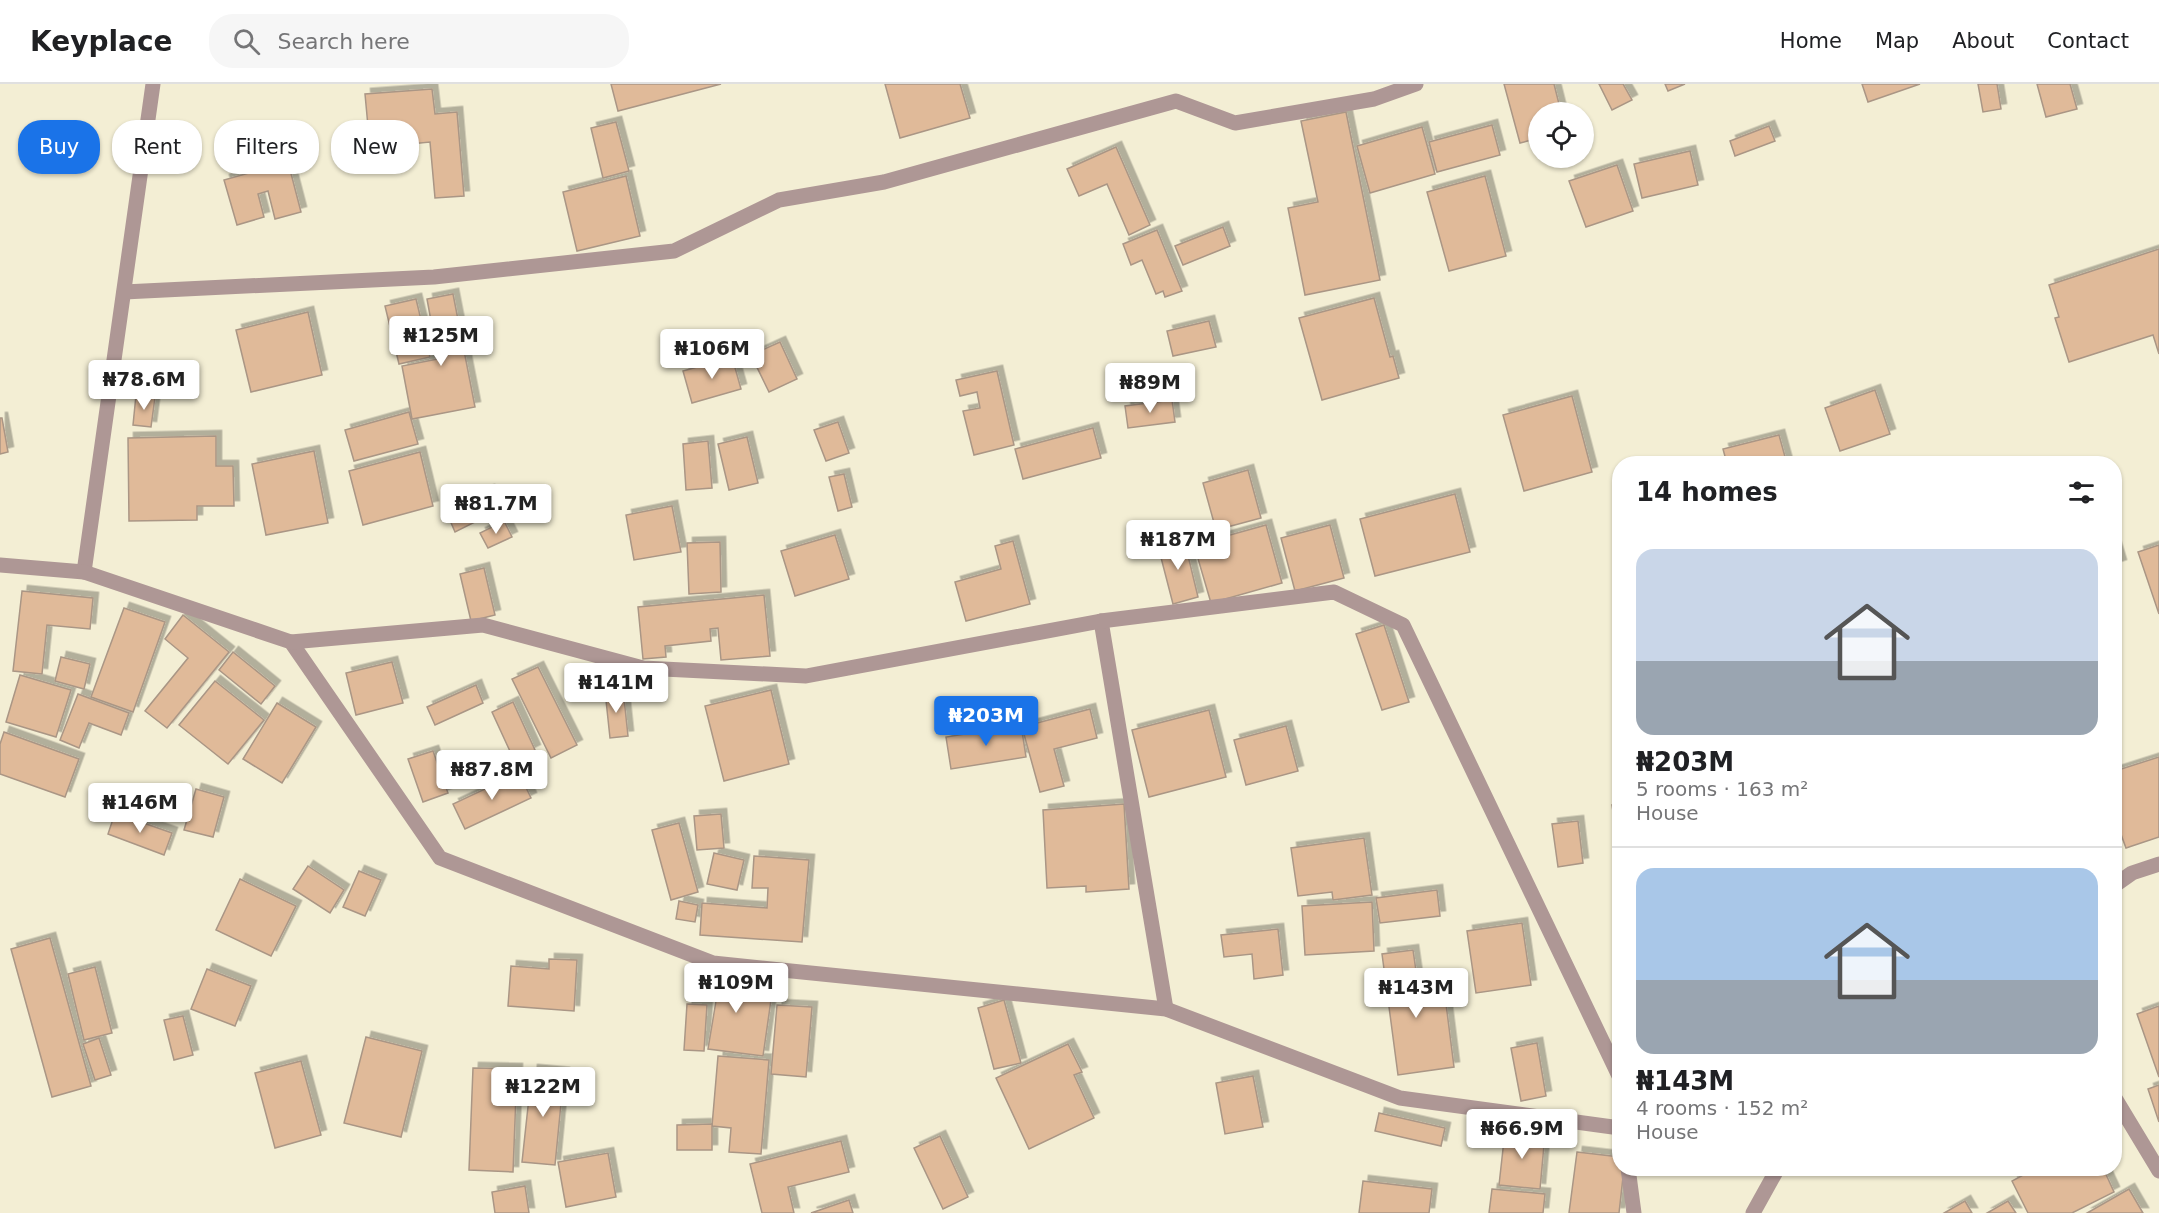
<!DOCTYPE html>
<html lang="en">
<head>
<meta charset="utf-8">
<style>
  :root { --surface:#fff; --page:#f6f6f6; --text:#202124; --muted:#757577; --line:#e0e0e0; --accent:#1a73e8 }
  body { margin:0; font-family:"DejaVu Sans",sans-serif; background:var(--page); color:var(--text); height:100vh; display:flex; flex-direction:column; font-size:22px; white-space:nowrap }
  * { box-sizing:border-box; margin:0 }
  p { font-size:20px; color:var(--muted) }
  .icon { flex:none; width:33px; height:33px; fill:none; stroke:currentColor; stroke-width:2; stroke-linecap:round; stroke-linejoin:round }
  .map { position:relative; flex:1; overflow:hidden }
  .drawer { position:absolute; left:1612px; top:372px; width:510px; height:720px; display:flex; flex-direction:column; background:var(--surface); border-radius:24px; box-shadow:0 2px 4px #0004 }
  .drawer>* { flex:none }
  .top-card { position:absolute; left:18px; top:36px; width:570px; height:54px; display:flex; gap:12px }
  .fabs { position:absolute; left:1528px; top:18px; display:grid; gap:12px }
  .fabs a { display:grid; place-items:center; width:66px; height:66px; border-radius:50%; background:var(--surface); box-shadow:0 2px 4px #0004; font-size:30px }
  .price { position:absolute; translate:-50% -51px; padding:0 14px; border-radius:6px; background:#fff; color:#222; font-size:20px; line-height:39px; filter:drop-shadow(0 2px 3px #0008) }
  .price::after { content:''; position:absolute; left:50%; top:36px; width:18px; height:14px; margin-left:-9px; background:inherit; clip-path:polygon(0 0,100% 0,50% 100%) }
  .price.selected { background:var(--accent); color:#fff }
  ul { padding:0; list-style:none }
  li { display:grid; align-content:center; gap:12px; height:318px; padding:0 24px }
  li+li { border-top:2px solid var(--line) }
  li span { display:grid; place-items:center; height:186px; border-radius:18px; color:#555 }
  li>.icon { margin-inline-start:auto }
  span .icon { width:108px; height:108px; fill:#fffc; stroke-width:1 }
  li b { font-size:26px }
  h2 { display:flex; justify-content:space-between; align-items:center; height:72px; padding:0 24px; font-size:26px }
  .tag { padding:0 21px; border-radius:24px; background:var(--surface); box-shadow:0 2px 4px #0004; font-size:21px; line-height:54px }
  .tag.selected { background:var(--accent); color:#fff }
  header { display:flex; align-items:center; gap:36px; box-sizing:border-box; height:84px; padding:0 30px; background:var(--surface); border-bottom:2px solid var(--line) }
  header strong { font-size:28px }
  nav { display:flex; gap:33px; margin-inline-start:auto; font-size:21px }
  .search { width:420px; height:54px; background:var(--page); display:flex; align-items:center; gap:15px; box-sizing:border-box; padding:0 21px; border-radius:24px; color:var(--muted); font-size:22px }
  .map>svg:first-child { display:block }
</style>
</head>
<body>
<header>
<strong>Keyplace</strong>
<div class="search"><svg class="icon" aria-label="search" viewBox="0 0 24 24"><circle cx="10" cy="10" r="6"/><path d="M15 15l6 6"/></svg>Search here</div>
<nav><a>Home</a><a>Map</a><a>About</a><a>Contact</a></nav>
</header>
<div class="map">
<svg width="2159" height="1129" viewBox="0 0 2159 1129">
  <defs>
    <filter id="shadow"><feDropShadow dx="5.5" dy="-5.5" stdDeviation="0" flood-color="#0004"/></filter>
  </defs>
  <rect width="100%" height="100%" fill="#f3eed4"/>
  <g fill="#e0ba99" stroke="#aa9685" stroke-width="1.5" filter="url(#shadow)">
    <polygon points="611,0 721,0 618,27"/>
    <polygon points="885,0 960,0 970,34 900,54"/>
    <polygon points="1504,0 1554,0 1561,28 1539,28 1539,54 1520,59"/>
    <polygon points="1599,0 1623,0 1632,16 1612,26"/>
    <polygon points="1665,0 1685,0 1668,7"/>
    <polygon points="1862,0 1920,0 1868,18"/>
    <polygon points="1978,0 1997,0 2001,25 1983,28"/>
    <polygon points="2037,0 2070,0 2077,25 2046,33"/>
    <polygon points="432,5 435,30 457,28 464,112 435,114 430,58 370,64 365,10"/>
    <polygon points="1346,28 1380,196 1305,211 1288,124 1318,118 1301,37"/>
    <polygon points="616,38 629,87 603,94 591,44"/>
    <polygon points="1492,41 1500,71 1437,88 1429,58"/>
    <polygon points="1769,42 1775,57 1735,72 1730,57"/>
    <polygon points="1422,43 1435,90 1370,109 1357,62"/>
    <polygon points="1116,63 1150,141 1129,151 1107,100 1079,112 1067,85"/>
    <polygon points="1690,67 1698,101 1642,114 1634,80"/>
    <polygon points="288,78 301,128 275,135 268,107 258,110 264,133 237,141 224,96"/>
    <polygon points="1617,81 1633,127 1586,143 1569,97"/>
    <polygon points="626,92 640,152 577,167 563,108"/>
    <polygon points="1485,92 1506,172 1449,187 1427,108"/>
    <polygon points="1223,143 1230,162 1183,181 1175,162"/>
    <polygon points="1157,146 1182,207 1165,213 1163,207 1156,210 1142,176 1131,181 1123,160"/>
    <polygon points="2159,165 2159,270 2153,251 2069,278 2055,234 2059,233 2049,201"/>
    <polygon points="453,210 475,323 412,335 402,282 438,275 427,215"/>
    <polygon points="1374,214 1390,273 1393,272 1399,294 1322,316 1299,234"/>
    <polygon points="416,215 430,273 399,280 385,222"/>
    <polygon points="308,228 322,291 251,308 236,246"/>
    <polygon points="1209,237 1216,263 1173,272 1167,247"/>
    <polygon points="780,258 797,295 769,308 751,271"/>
    <polygon points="732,273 741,305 692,319 683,287"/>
    <polygon points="997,287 1014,361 974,371 963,327 980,324 977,308 960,312 956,296"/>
    <polygon points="1875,306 1890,350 1840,367 1825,324"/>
    <polygon points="136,311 155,313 151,343 133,341"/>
    <polygon points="1572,312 1592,388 1524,407 1503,331"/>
    <polygon points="1172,316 1175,338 1128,344 1125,322"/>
    <polygon points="409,328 418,360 354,377 345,346"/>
    <polygon points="0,334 2,334 8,368 0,370"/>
    <polygon points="838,338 849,369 826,377 814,346"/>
    <polygon points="1093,344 1101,374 1023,395 1015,365"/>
    <polygon points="1779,351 1787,380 1727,380 1723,365"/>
    <polygon points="216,352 216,382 233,382 234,422 197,422 197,436 129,437 128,354"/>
    <polygon points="747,353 758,399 729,406 718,360"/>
    <polygon points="708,357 712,404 686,406 683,360"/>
    <polygon points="314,367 328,439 266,451 252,380"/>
    <polygon points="420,368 433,422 363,441 349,387"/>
    <polygon points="1248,386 1261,434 1216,446 1203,399"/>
    <polygon points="844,390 852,423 838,427 829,393"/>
    <polygon points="489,406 499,426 455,448 446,427"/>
    <polygon points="1455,410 1470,468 1375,492 1360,435"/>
    <polygon points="672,422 681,468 634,476 626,431"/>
    <polygon points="504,437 512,453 488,464 480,449"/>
    <polygon points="1266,441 1282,499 1211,519 1194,461"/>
    <polygon points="1330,441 1344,494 1295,507 1281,454"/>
    <polygon points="835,451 849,495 795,512 781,467"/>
    <polygon points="1184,455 1198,513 1173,520 1158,462"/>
    <polygon points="1013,457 1030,520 966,537 955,498 1001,485 995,462"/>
    <polygon points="720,458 721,508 689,510 687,459"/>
    <polygon points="2115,461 2121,481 2115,483"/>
    <polygon points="2159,461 2159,530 2138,468"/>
    <polygon points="484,484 495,531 471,537 460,490"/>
    <polygon points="22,507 93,514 90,545 47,541 42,590 13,587"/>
    <polygon points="764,511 770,572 721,576 718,544 710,545 711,557 665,562 666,573 643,575 638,523"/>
    <polygon points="124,524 165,538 133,628 91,613"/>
    <polygon points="183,531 229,568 167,644 145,627 188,574 165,555"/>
    <polygon points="1384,541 1409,618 1382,626 1356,550"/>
    <polygon points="233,568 275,602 261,620 219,586"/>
    <polygon points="61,573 90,580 84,605 55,597"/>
    <polygon points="392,578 403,619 356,631 346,589"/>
    <polygon points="538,583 577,661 551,674 512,595"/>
    <polygon points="20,591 71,606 56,653 6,638"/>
    <polygon points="215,597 264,636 228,680 179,641"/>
    <polygon points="476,601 483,619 435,641 427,623"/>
    <polygon points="623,605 628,652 610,654 605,607"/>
    <polygon points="771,606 789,680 724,697 705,622"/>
    <polygon points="78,610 129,629 121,651 89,639 79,664 60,656"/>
    <polygon points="513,618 535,666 514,676 492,628"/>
    <polygon points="277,619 316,643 282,699 243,675"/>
    <polygon points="1090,625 1097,654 1054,665 1064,702 1040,708 1022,643"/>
    <polygon points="1209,626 1226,693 1149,713 1132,646"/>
    <polygon points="1021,641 1026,673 951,685 946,653"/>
    <polygon points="1286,642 1298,687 1246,701 1234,656"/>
    <polygon points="4,648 79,675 65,713 0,690 0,660"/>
    <polygon points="433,667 448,709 423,718 408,675"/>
    <polygon points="2159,673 2159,753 2126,764 2115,734 2115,687"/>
    <polygon points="519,689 531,714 465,745 453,720"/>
    <polygon points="196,705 224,713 213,753 184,746"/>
    <polygon points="1124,720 1129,805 1086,808 1086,802 1047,804 1043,726"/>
    <polygon points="1620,720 1620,767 1619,768 1612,721"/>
    <polygon points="115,729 172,749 164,771 108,750"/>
    <polygon points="721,730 724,764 697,766 694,732"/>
    <polygon points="1578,737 1583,779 1558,783 1552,740"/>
    <polygon points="679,739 698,808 671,816 652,746"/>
    <polygon points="1364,754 1372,811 1333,816 1332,808 1298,812 1291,764"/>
    <polygon points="714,769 744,776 737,806 707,800"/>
    <polygon points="754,772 809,776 802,858 700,851 702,819 767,824 768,804 752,804"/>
    <polygon points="1620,780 1620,817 1613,782"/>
    <polygon points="308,782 344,806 330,829 293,805"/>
    <polygon points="359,787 381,796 365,832 343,823"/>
    <polygon points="240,795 296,822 271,872 216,846"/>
    <polygon points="1437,806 1440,832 1380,839 1376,814"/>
    <polygon points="679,817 698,821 695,838 676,835"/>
    <polygon points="1372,818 1374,867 1305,871 1302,822"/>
    <polygon points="1522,839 1531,901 1476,909 1467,847"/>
    <polygon points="1278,845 1283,891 1254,895 1252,870 1224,873 1221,851"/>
    <polygon points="50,854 91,1002 52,1013 11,865"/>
    <polygon points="1413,866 1420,915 1445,912 1454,983 1398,991 1382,870"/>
    <polygon points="549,875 577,876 574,927 508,922 511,882 549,885"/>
    <polygon points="95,883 112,949 84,956 68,890"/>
    <polygon points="207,885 251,902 235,942 191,925"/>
    <polygon points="693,891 773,902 763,972 708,965 716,917 689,914"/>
    <polygon points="1004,916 1021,979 994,985 978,924"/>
    <polygon points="687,920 707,921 704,967 684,966"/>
    <polygon points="777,921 812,923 806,993 771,990"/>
    <polygon points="2159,922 2159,993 2137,930"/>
    <polygon points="183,932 193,971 174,976 164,936"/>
    <polygon points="366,953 422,967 401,1053 344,1039"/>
    <polygon points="99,954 111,991 95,996 83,960"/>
    <polygon points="1537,959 1546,1012 1521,1017 1511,964"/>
    <polygon points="1068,960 1082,988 1074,991 1094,1034 1029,1065 996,994"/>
    <polygon points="718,972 769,976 761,1070 729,1068 731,1044 712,1042"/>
    <polygon points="301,977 321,1051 275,1064 255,989"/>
    <polygon points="473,984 517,985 513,1088 469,1086"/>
    <polygon points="532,986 564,989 555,1081 522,1078"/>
    <polygon points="1253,992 1263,1043 1225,1050 1216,999"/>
    <polygon points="2159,1001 2159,1038 2148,1005"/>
    <polygon points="1379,1029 1445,1044 1441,1062 1375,1047"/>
    <polygon points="712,1040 712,1066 677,1066 677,1041"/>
    <polygon points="1505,1047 1545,1050 1540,1105 1499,1101"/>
    <polygon points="940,1052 968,1113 943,1125 914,1064"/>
    <polygon points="841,1057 849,1088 788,1103 794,1129 762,1129 750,1080"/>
    <polygon points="1577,1068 1620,1073 1620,1084 1624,1084 1619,1129 1569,1129"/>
    <polygon points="608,1069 616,1113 566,1123 558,1078"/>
    <polygon points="1947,1084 1964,1084 1965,1087 1948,1091"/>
    <polygon points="2036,1084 2103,1084 2114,1108 2072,1129 2028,1129 2012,1097"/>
    <polygon points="1363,1097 1432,1105 1429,1129 1359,1129"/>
    <polygon points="525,1102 529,1129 495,1129 492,1108"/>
    <polygon points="1492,1105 1545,1110 1543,1129 1489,1129"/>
    <polygon points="2129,1105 2143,1129 2087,1129"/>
    <polygon points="849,1116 853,1129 811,1129"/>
    <polygon points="1965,1117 1972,1129 1944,1129"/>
    <polygon points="2008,1117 2016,1129 1987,1129"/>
  </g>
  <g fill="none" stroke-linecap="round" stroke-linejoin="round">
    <g stroke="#ae9795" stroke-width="15">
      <polyline points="124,208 434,193 674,167 779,116 884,98 1176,17 1235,39 1374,15 1416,0"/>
      <polyline points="0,481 84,488 153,0"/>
      <polyline points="84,488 291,558 440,774 713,879 1166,925 1400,1014 1620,1044"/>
      <polyline points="1101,537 1166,925"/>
      <polyline points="291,558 483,541 643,584 806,592 1101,537 1334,508 1403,541 1620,994"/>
      <polyline points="2115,801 2132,789 2159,780"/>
      <polyline points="2115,1014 2159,1087"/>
      <polyline points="1628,1084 1634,1129"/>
      <polyline points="1753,1129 1778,1084"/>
    </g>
  </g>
</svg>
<div class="fabs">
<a><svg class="icon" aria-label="locate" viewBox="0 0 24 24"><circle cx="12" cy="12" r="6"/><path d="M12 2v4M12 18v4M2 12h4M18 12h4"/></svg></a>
</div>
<b class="price" style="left:441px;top:283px">₦125M</b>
<b class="price" style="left:712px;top:296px">₦106M</b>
<b class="price" style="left:144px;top:327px">₦78.6M</b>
<b class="price" style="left:1150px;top:330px">₦89M</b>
<b class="price" style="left:496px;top:451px">₦81.7M</b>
<b class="price" style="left:1178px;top:487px">₦187M</b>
<b class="price" style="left:616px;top:630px">₦141M</b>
<b class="price selected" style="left:986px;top:663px">₦203M</b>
<b class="price" style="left:492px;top:717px">₦87.8M</b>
<b class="price" style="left:140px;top:750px">₦146M</b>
<b class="price" style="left:736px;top:930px">₦109M</b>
<b class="price" style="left:1416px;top:935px">₦143M</b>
<b class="price" style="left:543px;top:1034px">₦122M</b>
<b class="price" style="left:1522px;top:1076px">₦66.9M</b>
<div class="top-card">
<a class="tag selected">Buy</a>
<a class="tag">Rent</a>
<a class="tag">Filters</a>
<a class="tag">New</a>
</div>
<section class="drawer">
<h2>14 homes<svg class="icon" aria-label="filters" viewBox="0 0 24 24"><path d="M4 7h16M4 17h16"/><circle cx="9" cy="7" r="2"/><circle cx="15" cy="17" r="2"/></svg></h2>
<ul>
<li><span style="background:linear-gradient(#c9d6e8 60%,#9aa5b1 0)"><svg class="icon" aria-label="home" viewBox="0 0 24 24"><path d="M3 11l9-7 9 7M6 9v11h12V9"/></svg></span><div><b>₦203M</b><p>5 rooms · 163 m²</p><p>House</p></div></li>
<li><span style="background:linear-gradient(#a9c7e8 60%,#9aa5b1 0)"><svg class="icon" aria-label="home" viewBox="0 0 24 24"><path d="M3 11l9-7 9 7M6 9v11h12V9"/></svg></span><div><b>₦143M</b><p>4 rooms · 152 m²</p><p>House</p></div></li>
</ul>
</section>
</div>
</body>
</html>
